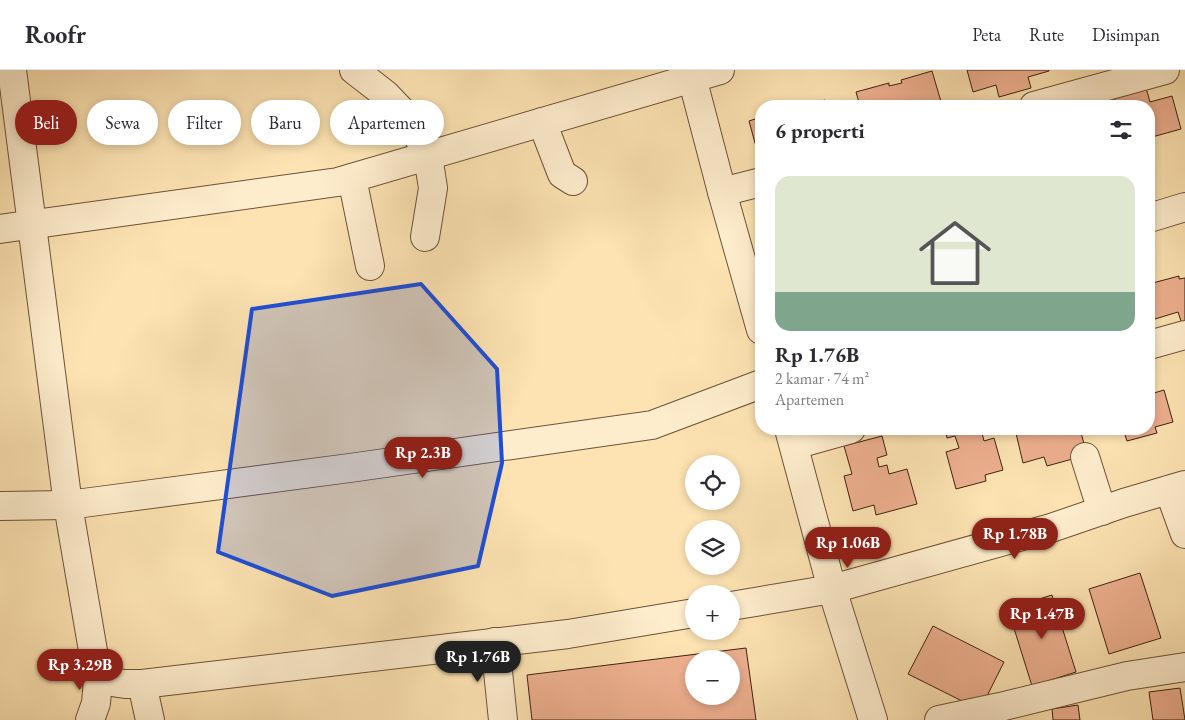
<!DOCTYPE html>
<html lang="id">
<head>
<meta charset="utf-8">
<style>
  :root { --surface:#fff; --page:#f7f7f7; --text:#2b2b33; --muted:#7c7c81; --line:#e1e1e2; --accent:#8f2418 }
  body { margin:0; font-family:"EB Garamond",serif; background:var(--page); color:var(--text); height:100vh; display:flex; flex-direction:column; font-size:19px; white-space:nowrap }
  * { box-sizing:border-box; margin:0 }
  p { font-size:16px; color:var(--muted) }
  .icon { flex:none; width:28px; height:28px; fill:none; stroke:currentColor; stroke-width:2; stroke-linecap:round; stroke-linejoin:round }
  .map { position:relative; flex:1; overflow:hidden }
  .details { position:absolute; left:755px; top:30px; width:400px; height:335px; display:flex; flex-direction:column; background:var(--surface); border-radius:20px; box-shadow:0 2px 8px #0003 }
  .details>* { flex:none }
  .top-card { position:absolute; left:15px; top:30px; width:475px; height:45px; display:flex; gap:10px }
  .tools { position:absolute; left:685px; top:385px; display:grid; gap:10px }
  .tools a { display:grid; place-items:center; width:55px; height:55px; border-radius:50%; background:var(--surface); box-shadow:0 2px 8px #0003; font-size:25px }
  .price { position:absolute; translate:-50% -42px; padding:0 11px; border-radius:18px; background:var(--accent); color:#fff; font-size:16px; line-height:32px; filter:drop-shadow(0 1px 2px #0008) }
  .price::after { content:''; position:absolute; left:50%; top:30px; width:15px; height:11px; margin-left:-8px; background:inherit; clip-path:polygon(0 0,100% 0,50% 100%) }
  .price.on { background:#222; color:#fff }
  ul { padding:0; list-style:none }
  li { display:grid; align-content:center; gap:10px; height:265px; padding:0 20px }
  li+li { border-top:1px solid var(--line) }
  li span { display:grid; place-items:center; height:155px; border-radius:15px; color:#555 }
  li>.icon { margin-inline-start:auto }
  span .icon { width:90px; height:90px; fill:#fffc; stroke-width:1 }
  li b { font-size:21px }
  h2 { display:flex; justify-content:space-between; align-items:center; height:60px; padding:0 20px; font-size:21px }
  .chip { padding:0 18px; border-radius:22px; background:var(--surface); box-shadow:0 2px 8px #0003; font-size:18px; line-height:45px }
  .chip.on { background:var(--accent); color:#fff }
  header { display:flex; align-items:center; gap:30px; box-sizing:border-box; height:70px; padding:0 25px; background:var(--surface); border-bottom:1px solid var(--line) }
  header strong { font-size:24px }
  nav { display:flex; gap:28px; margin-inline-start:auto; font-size:18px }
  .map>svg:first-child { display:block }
</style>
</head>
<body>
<header>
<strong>Roofr</strong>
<nav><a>Peta</a><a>Rute</a><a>Disimpan</a></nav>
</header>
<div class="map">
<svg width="1185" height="650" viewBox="0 0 1185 650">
  <rect width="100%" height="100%" fill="#fde3b2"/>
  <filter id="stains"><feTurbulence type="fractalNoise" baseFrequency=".004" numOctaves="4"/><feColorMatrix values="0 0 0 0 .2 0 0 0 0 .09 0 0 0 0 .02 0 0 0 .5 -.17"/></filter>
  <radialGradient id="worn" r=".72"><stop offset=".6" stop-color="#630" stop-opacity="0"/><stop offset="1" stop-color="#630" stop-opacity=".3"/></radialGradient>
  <g fill="#eeb090" stroke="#3e2110" fill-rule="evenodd">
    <polygon points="967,0 1049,0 1049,1 1028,7 1031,18 999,27 996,15 973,22"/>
    <polygon points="932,1 942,35 860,36 856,22 889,13 889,16 902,13 901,10"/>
    <polygon points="1145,14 1150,32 1172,26 1181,59 1152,67 1151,63 1149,64 1149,36 1117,36 1113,23"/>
    <polygon points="825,30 827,36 801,36"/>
    <polygon points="761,47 761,84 758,84 749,51"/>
    <polygon points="1179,206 1179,209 1185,208 1185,253 1182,254 1178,242 1155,249 1149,225 1149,214"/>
    <polygon points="1149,303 1154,323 1164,320 1173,352 1155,357 1157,363 1127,371 1123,359 1149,359"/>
    <polygon points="945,359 981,359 984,371 994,368 1003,400 985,405 986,411 956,419 946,382 959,378 955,366 947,368"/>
    <polygon points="1015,359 1080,359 1087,385 1047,396 1044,387 1023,393"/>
    <polygon points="882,366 887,385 877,388 879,397 887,395 889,404 907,399 917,434 876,445 874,435 853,441 844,406 852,404 844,376"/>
    <polygon points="1140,503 1161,568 1109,584 1089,519"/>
    <polygon points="1052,525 1076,602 1032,616 1008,539"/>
    <polygon points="933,556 1004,592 980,640 908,604"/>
    <path d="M746 578 756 650H532L527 605ZM694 589H731V626H694Z"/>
    <polygon points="1180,618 1185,650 1153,650 1149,622"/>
    <polygon points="1078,635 1080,650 1053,650 1052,639"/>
  </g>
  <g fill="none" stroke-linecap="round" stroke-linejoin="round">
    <g stroke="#6e5238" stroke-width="30">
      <g id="minor">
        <polyline points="12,0 68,435 98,610 125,614 142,614 568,564 694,543"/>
        <polyline points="354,0 385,24 410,50 428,86 433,118 425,167"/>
        <polyline points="690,0 722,122 761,260"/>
        <polyline points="1034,36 1165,0"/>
        <polyline points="542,52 562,104 573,111"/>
        <polyline points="352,108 370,196"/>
        <polyline points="722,122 761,112"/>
        <polyline points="1149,148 1185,137"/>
        <polyline points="0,159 338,112 720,0"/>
        <polyline points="1149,275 1185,265"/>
        <polyline points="789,359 832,519 873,650"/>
        <polyline points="794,375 851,359"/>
        <polyline points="1085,387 1102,441"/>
        <polyline points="1169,420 1185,464"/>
        <polyline points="0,436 68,435 357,397 652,355 761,314"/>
        <polyline points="731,536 832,519 1051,458 1124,433 1185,415"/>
        <polyline points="495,572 503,650"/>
        <polyline points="142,614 150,650"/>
        <polyline points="90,650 96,633 98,610"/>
        <polyline points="939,650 1000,637 1127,606 1185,597"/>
      </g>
    </g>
    <use href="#minor" stroke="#feedcd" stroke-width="28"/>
  </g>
  <path fill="#1d4ed8" fill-opacity="0.2" stroke="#1d4ed8" stroke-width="4" stroke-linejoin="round" d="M421 214 497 299 502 393 478 496 332 526 218 482 252 239Z"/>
  <rect width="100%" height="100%" filter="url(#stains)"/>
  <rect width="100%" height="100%" fill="url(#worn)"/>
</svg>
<div class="tools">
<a><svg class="icon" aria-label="locate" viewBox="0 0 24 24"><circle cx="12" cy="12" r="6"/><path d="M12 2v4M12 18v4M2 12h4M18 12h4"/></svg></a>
<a><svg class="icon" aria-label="layers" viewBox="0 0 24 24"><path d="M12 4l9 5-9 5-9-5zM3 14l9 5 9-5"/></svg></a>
<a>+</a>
<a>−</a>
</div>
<b class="price" style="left:423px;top:409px">Rp 2.3B</b>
<b class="price" style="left:1015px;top:490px">Rp 1.78B</b>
<b class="price" style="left:848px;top:499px">Rp 1.06B</b>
<b class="price" style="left:1042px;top:570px">Rp 1.47B</b>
<b class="price on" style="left:478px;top:613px">Rp 1.76B</b>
<b class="price" style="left:80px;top:621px">Rp 3.29B</b>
<div class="top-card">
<a class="chip on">Beli</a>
<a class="chip">Sewa</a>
<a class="chip">Filter</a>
<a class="chip">Baru</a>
<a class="chip">Apartemen</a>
</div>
<section class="details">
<h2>6 properti<svg class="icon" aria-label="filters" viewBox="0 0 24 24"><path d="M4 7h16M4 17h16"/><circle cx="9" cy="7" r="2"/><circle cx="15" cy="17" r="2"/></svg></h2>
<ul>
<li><span style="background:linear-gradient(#dfe7d0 75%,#7fa58c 0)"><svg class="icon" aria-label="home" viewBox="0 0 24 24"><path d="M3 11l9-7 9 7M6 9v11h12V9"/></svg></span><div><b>Rp 1.76B</b><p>2 kamar · 74 m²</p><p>Apartemen</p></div></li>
</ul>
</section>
</div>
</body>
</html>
